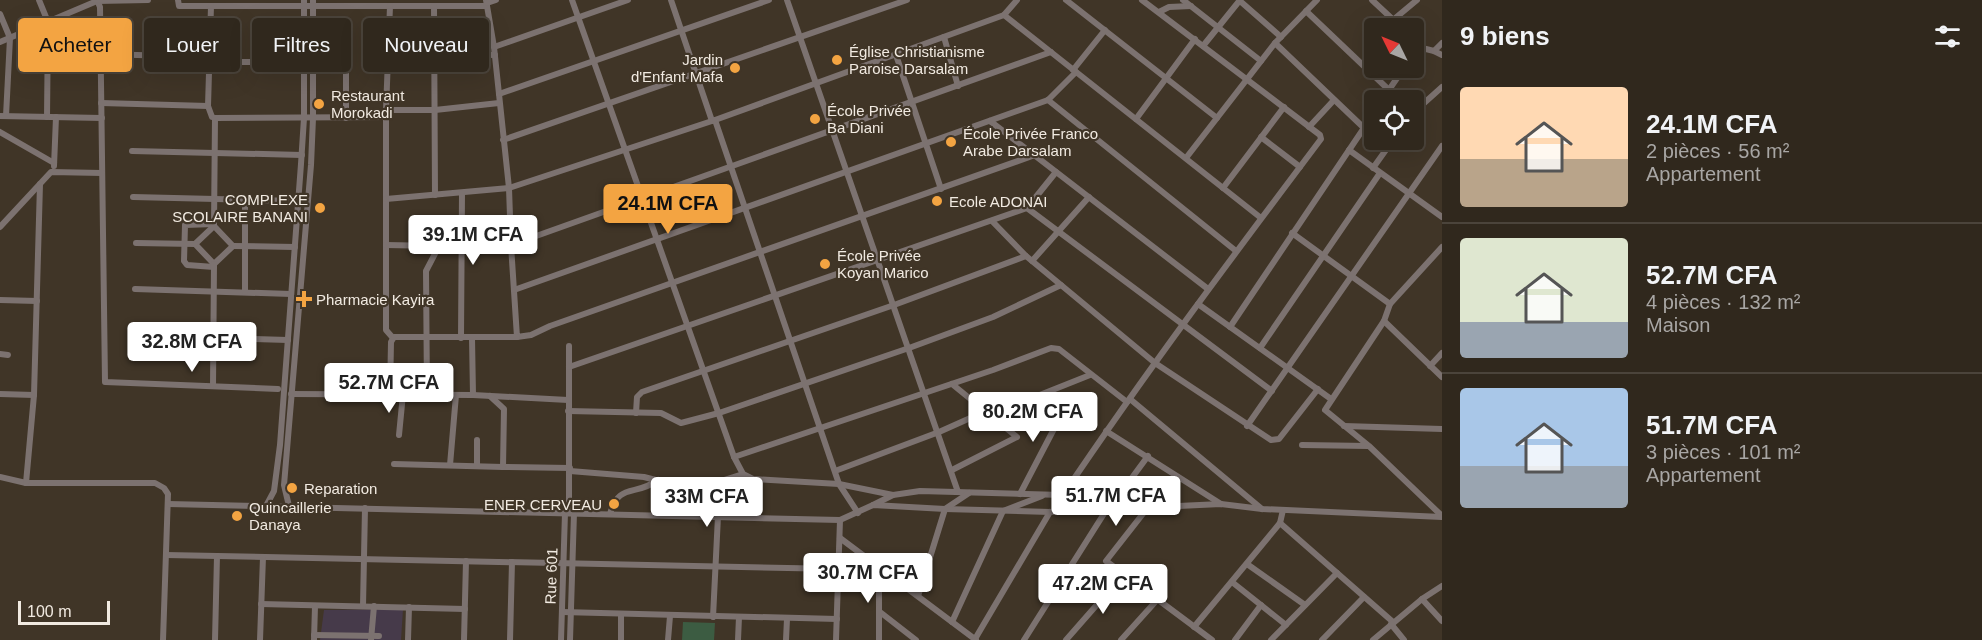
<!DOCTYPE html>
<html lang="fr">
<head>
<meta charset="utf-8">
<style>
  :root { --surface:#30281d; --page:#3c342a; --text:#f1f3f6; --muted:#a8a6a4; --line:#4b443b; --accent:#f3a442 }
  body { margin:0; font-family:Arial,sans-serif; background:var(--page); color:var(--text); height:100vh; display:flex; flex-direction:column; font-size:22px; white-space:nowrap }
  * { box-sizing:border-box; margin:0 }
  p { font-size:20px; color:var(--muted) }
  .icon { flex:none; width:33px; height:33px; fill:none; stroke:currentColor; stroke-width:2; stroke-linecap:round; stroke-linejoin:round }
  .map { position:relative; flex:1; overflow:hidden }
  .details { display:flex; flex-direction:column; background:var(--surface); width:540px }
  .details>* { flex:none }
  .guide { position:absolute; left:18px; top:18px; width:570px; height:54px; display:flex; gap:12px }
  .needle { width:39px; rotate:313deg }
  .tools { position:absolute; left:1364px; top:18px; display:grid; gap:12px }
  .tools a { display:grid; place-items:center; width:60px; height:60px; border-radius:6px; background:var(--surface); box-shadow:0 6px 24px #0002,0 0 0 2px var(--line); font-size:30px }
  .scale { position:absolute; left:18px; bottom:15px; width:92px; box-sizing:border-box; padding-left:6px; border:3px solid #f1eae1; border-top:0; font-size:16px; line-height:21px; white-space:nowrap; color:#f1eae1; -webkit-text-stroke:4px #403527; paint-order:stroke }
  .price { position:absolute; translate:-50% -51px; padding:0 14px; border-radius:6px; background:#fff; color:#222; font-size:20px; line-height:39px; filter:drop-shadow(0 2px 3px #0008) }
  .price::after { content:''; position:absolute; left:50%; top:36px; width:18px; height:14px; margin-left:-9px; background:inherit; clip-path:polygon(0 0,100% 0,50% 100%) }
  .price.selected { background:var(--accent); color:#111 }
  ul { padding:0; list-style:none }
  li { display:flex; align-items:center; gap:18px; height:150px; padding:0 18px }
  li+li { border-top:2px solid var(--line) }
  li span { display:grid; place-items:center; flex:none; width:168px; height:120px; border-radius:6px; color:#555 }
  li>.icon { margin-inline-start:auto }
  span .icon { width:72px; height:72px; fill:#fffc; stroke-width:1 }
  li b { font-size:26px }
  h2 { display:flex; justify-content:space-between; align-items:center; height:72px; padding:0 18px; font-size:26px }
  .pill { padding:0 21px; border-radius:6px; background:var(--surface); box-shadow:0 6px 24px #0002,0 0 0 2px var(--line); font-size:21px; line-height:54px }
  .pill.selected { background:var(--accent); color:#111 }
  main { display:flex; flex:1; min-height:0 }
  .map>svg:first-child { display:block }
</style>
</head>
<body>
<main>
<div class="map">
<svg width="1442" height="640" viewBox="0 0 1442 640">
  <rect width="100%" height="100%" fill="#403527"/>
  <polygon fill="#463a4a" points="403,609 401,640 320,640 324,610"/>
  <polygon fill="#3c5c42" points="683,622 715,623 714,640 682,640"/>
  <g fill="none" stroke-linecap="round" stroke-linejoin="round">
    <g stroke="#7c7270" stroke-width="6">
      <polyline points="39,0 48,22 47,117"/>
      <polyline points="97,0 100,7 105,382 278,389"/>
      <polyline points="178,0 179,6 487,6"/>
      <polyline points="486,0 494,47 509,188 511,245 517,337 531,335 550,326 1035,155"/>
      <polyline points="572,0 734,457 743,474 753,479 839,484 893,495"/>
      <polyline points="671,0 712,121"/>
      <polyline points="787,0 958,492"/>
      <polyline points="1066,0 1217,118"/>
      <polyline points="1183,0 1261,61"/>
      <polyline points="1372,0 1402,28"/>
      <polyline points="1240,1 1281,37"/>
      <polyline points="487,3 496,0"/>
      <polyline points="211,6 208,106 212,117 215,118 386,117"/>
      <polyline points="390,6 386,110 386,330 393,338"/>
      <polyline points="434,6 435,195"/>
      <polyline points="1306,11 1389,90"/>
      <polyline points="1159,12 1169,7 1191,6"/>
      <polyline points="0,14 10,38 6,116"/>
      <polyline points="1004,15 1261,218"/>
      <polyline points="1393,20 1417,0"/>
      <polyline points="944,37 958,86"/>
      <polyline points="1413,39 1422,48"/>
      <polyline points="0,42 97,1 148,0"/>
      <polyline points="1275,43 1364,128"/>
      <polyline points="1203,46 1240,0"/>
      <polyline points="494,47 628,0"/>
      <polyline points="1434,51 1442,43"/>
      <polyline points="346,53 346,118"/>
      <polyline points="388,53 495,55"/>
      <polyline points="101,54 209,57"/>
      <polyline points="896,55 941,189"/>
      <polyline points="1413,58 1422,48 1434,51 1442,55"/>
      <polyline points="209,62 308,62"/>
      <polyline points="1073,70 1105,30"/>
      <polyline points="499,94 769,0"/>
      <polyline points="1048,100 1236,251"/>
      <polyline points="1382,100 1404,68"/>
      <polyline points="101,103 208,106"/>
      <polyline points="386,110 435,110 499,103"/>
      <polyline points="1413,113 1442,87"/>
      <polyline points="0,116 102,118"/>
      <polyline points="1136,119 1195,39"/>
      <polyline points="715,120 839,484 858,513"/>
      <polyline points="990,121 1208,289"/>
      <polyline points="1309,127 1334,100"/>
      <polyline points="0,132 54,163"/>
      <polyline points="1261,137 1300,167"/>
      <polyline points="503,140 907,0"/>
      <polyline points="1349,150 1442,217"/>
      <polyline points="132,151 302,155"/>
      <polyline points="1186,158 1275,43 1317,0"/>
      <polyline points="54,166 56,117"/>
      <polyline points="1373,168 1393,140"/>
      <polyline points="1223,188 1284,107"/>
      <polyline points="133,197 298,201"/>
      <polyline points="386,199 509,188 715,120 1004,15 1017,0"/>
      <polyline points="1027,208 1272,391"/>
      <polyline points="992,221 1026,256 1061,285"/>
      <polyline points="214,224 185,225 184,261 187,265 214,267"/>
      <polyline points="214,226 195,244 214,264 233,246 214,226 215,118"/>
      <polyline points="0,227 51,172 102,173"/>
      <polyline points="1292,233 1390,304"/>
      <polyline points="136,243 195,244"/>
      <polyline points="386,245 439,246 426,271 427,394"/>
      <polyline points="511,245 1051,52"/>
      <polyline points="233,246 295,247"/>
      <polyline points="1442,247 1390,304 1384,321 1325,410 1369,446 1442,516"/>
      <polyline points="1032,261 1089,197"/>
      <polyline points="135,289 291,294"/>
      <polyline points="514,290 1048,100 1076,72"/>
      <polyline points="245,292 245,200"/>
      <polyline points="0,300 37,301"/>
      <polyline points="1198,304 1331,399"/>
      <polyline points="1384,321 1442,377"/>
      <polyline points="1230,327 1374,113"/>
      <polyline points="134,335 288,340"/>
      <polyline points="461,338 462,193"/>
      <polyline points="472,338 473,395"/>
      <polyline points="569,346 569,513"/>
      <polyline points="1260,348 1380,173"/>
      <polyline points="0,354 8,355"/>
      <polyline points="1430,366 1442,353"/>
      <polyline points="569,367 1027,208 1056,172"/>
      <polyline points="952,384 1017,437 952,470"/>
      <polyline points="213,386 214,264"/>
      <polyline points="0,394 34,395"/>
      <polyline points="291,394 473,395 568,400"/>
      <polyline points="390,394 391,342 394,337 517,337"/>
      <polyline points="490,396 504,409 503,467 570,468"/>
      <polyline points="1130,399 1262,509"/>
      <polyline points="568,411 661,413 681,423 719,413 909,348 993,317 1061,285 1155,363 1271,440 1279,439 1318,389"/>
      <polyline points="636,413 637,397 642,392 894,305 1026,256"/>
      <polyline points="990,415 1090,375"/>
      <polyline points="1247,426 1442,146"/>
      <polyline points="1344,426 1442,429"/>
      <polyline points="1106,431 1221,504"/>
      <polyline points="399,435 403,394"/>
      <polyline points="1302,445 1368,446"/>
      <polyline points="734,457 993,370 1051,348 1059,349 1127,402"/>
      <polyline points="394,464 503,467"/>
      <polyline points="450,465 456,395"/>
      <polyline points="477,466 477,440"/>
      <polyline points="570,471 644,477 671,484 705,486 743,474"/>
      <polyline points="835,471 939,432 986,411"/>
      <polyline points="0,477 26,483 155,483 164,488 168,494 163,640"/>
      <polyline points="26,483 34,395 40,184"/>
      <polyline points="1020,494 1067,404"/>
      <path d="M1063 495C1145 373 1233 256 1321 139L1320 135 1142 0"/>
      <polyline points="1117,498 1148,456"/>
      <polyline points="168,504 840,520 873,505 945,509 1050,512 1221,504 1262,509 1442,517"/>
      <polyline points="873,505 893,495 920,491 1063,495 1117,498 1149,506 1106,561 1212,640"/>
      <polyline points="266,506 274,491 280,445 301,164 304,118 304,0"/>
      <polyline points="289,506 284,485 311,165 313,118 313,0"/>
      <path d="M610 514C619 482 635 497 658 480"/>
      <polyline points="1280,523 1393,622"/>
      <polyline points="840,538 976,640"/>
      <polyline points="166,555 839,569"/>
      <polyline points="1247,564 1305,605"/>
      <polyline points="1232,582 1286,625"/>
      <polyline points="918,596 945,509 969,493"/>
      <polyline points="1422,599 1442,621"/>
      <polyline points="261,604 465,609"/>
      <polyline points="363,606 365,508"/>
      <polyline points="562,612 837,619"/>
      <polyline points="880,612 916,640"/>
      <polyline points="713,617 718,516"/>
      <polyline points="952,622 1003,511 1042,496"/>
      <polyline points="1391,624 1404,640"/>
      <polyline points="1194,627 1280,523 1283,510"/>
      <polyline points="314,635 379,636"/>
      <polyline points="975,639 1050,512"/>
      <polyline points="215,640 217,556"/>
      <polyline points="260,640 263,557"/>
      <polyline points="314,640 315,606"/>
      <polyline points="371,640 374,606"/>
      <polyline points="408,640 409,607"/>
      <polyline points="464,640 466,561"/>
      <polyline points="510,640 512,562"/>
      <polyline points="561,640 565,513"/>
      <polyline points="570,640 574,513"/>
      <polyline points="621,640 621,614"/>
      <polyline points="668,640 670,616"/>
      <polyline points="738,640 739,617"/>
      <polyline points="786,640 787,619"/>
      <polyline points="836,640 840,520"/>
      <polyline points="879,640 879,568"/>
      <polyline points="1024,640 1107,509"/>
      <polyline points="1066,640 1123,575"/>
      <polyline points="1121,640 1157,600"/>
      <polyline points="1235,640 1261,605"/>
      <polyline points="1271,640 1337,573"/>
      <polyline points="1322,640 1364,597"/>
      <polyline points="1373,640 1422,599 1442,586"/>
    </g>
  </g>
  <g fill="#f3a442" stroke="#403527" stroke-width="2">
    <circle cx="837" cy="60" r="6"/>
    <circle cx="735" cy="68" r="6"/>
    <circle cx="319" cy="104" r="6"/>
    <circle cx="815" cy="119" r="6"/>
    <circle cx="951" cy="142" r="6"/>
    <circle cx="937" cy="201" r="6"/>
    <circle cx="320" cy="208" r="6"/>
    <circle cx="825" cy="264" r="6"/>
    <path d="M301 290h6v6h6v6h-6v6h-6v-6h-6v-6h6z"/>
    <circle cx="292" cy="488" r="6"/>
    <circle cx="614" cy="504" r="6"/>
    <circle cx="237" cy="516" r="6"/>
  </g>
  <g text-anchor="middle" dominant-baseline="central" stroke-width="4.5" stroke-linejoin="round" paint-order="stroke">
    <g font-size="15" fill="#f1eae1" stroke="#403527" text-anchor="start">
      <text x="849" y="51">Église Christianisme<tspan x="849" dy="17">Paroise Darsalam</tspan></text>
      <text x="723" y="59" text-anchor="end">Jardin<tspan x="723" dy="17">d'Enfant Mafa</tspan></text>
      <text x="331" y="95">Restaurant<tspan x="331" dy="17">Morokadi</tspan></text>
      <text x="827" y="110">École Privée<tspan x="827" dy="17">Ba Diani</tspan></text>
      <text x="963" y="133">École Privée Franco<tspan x="963" dy="17">Arabe Darsalam</tspan></text>
      <text x="308" y="199" text-anchor="end">COMPLEXE<tspan x="308" dy="17">SCOLAIRE BANANI</tspan></text>
      <text x="949" y="201">Ecole ADONAI</text>
      <text x="837" y="255">École Privée<tspan x="837" dy="17">Koyan Marico</tspan></text>
      <text x="316" y="299">Pharmacie Kayira</text>
      <text x="304" y="488">Reparation</text>
      <text x="602" y="504" text-anchor="end">ENER CERVEAU</text>
      <text x="249" y="507">Quincaillerie<tspan x="249" dy="17">Danaya</tspan></text>
    </g>
    <g font-size="15" fill="#f1eae1" stroke="#403527">
      <text transform="translate(551 576) rotate(-88)">Rue 601</text>
    </g>
  </g>
</svg>
<div class="tools">
<a><svg class="needle" viewBox="-14 -14 28 28"><path d="M0-13l5 13h-10z" fill="#e53935"/><path d="M0 13l5-13h-10z" fill="#a8a6a4"/></svg></a>
<a><svg class="icon" aria-label="locate" viewBox="0 0 24 24"><circle cx="12" cy="12" r="6"/><path d="M12 2v4M12 18v4M2 12h4M18 12h4"/></svg></a>
</div>
<div class="scale">100 m</div>
<b class="price selected" style="left:668px;top:235px">24.1M CFA</b>
<b class="price" style="left:473px;top:266px">39.1M CFA</b>
<b class="price" style="left:192px;top:373px">32.8M CFA</b>
<b class="price" style="left:389px;top:414px">52.7M CFA</b>
<b class="price" style="left:1033px;top:443px">80.2M CFA</b>
<b class="price" style="left:1116px;top:527px">51.7M CFA</b>
<b class="price" style="left:707px;top:528px">33M CFA</b>
<b class="price" style="left:868px;top:604px">30.7M CFA</b>
<b class="price" style="left:1103px;top:615px">47.2M CFA</b>
<div class="guide">
<a class="pill selected">Acheter</a>
<a class="pill">Louer</a>
<a class="pill">Filtres</a>
<a class="pill">Nouveau</a>
</div>
</div>
<section class="details">
<h2>9 biens<svg class="icon" aria-label="filters" viewBox="0 0 24 24"><path d="M4 7h16M4 17h16"/><circle cx="9" cy="7" r="2"/><circle cx="15" cy="17" r="2"/></svg></h2>
<ul>
<li><span style="background:linear-gradient(#ffd9b3 60%,#b9a48a 0)"><svg class="icon" aria-label="home" viewBox="0 0 24 24"><path d="M3 11l9-7 9 7M6 9v11h12V9"/></svg></span><div><b>24.1M CFA</b><p>2 pièces · 56 m²</p><p>Appartement</p></div></li>
<li><span style="background:linear-gradient(#dfe7d0 70%,#9aa5b1 0)"><svg class="icon" aria-label="home" viewBox="0 0 24 24"><path d="M3 11l9-7 9 7M6 9v11h12V9"/></svg></span><div><b>52.7M CFA</b><p>4 pièces · 132 m²</p><p>Maison</p></div></li>
<li><span style="background:linear-gradient(#a9c7e8 65%,#9aa5b1 0)"><svg class="icon" aria-label="home" viewBox="0 0 24 24"><path d="M3 11l9-7 9 7M6 9v11h12V9"/></svg></span><div><b>51.7M CFA</b><p>3 pièces · 101 m²</p><p>Appartement</p></div></li>
</ul>
</section>
</main>
</body>
</html>
